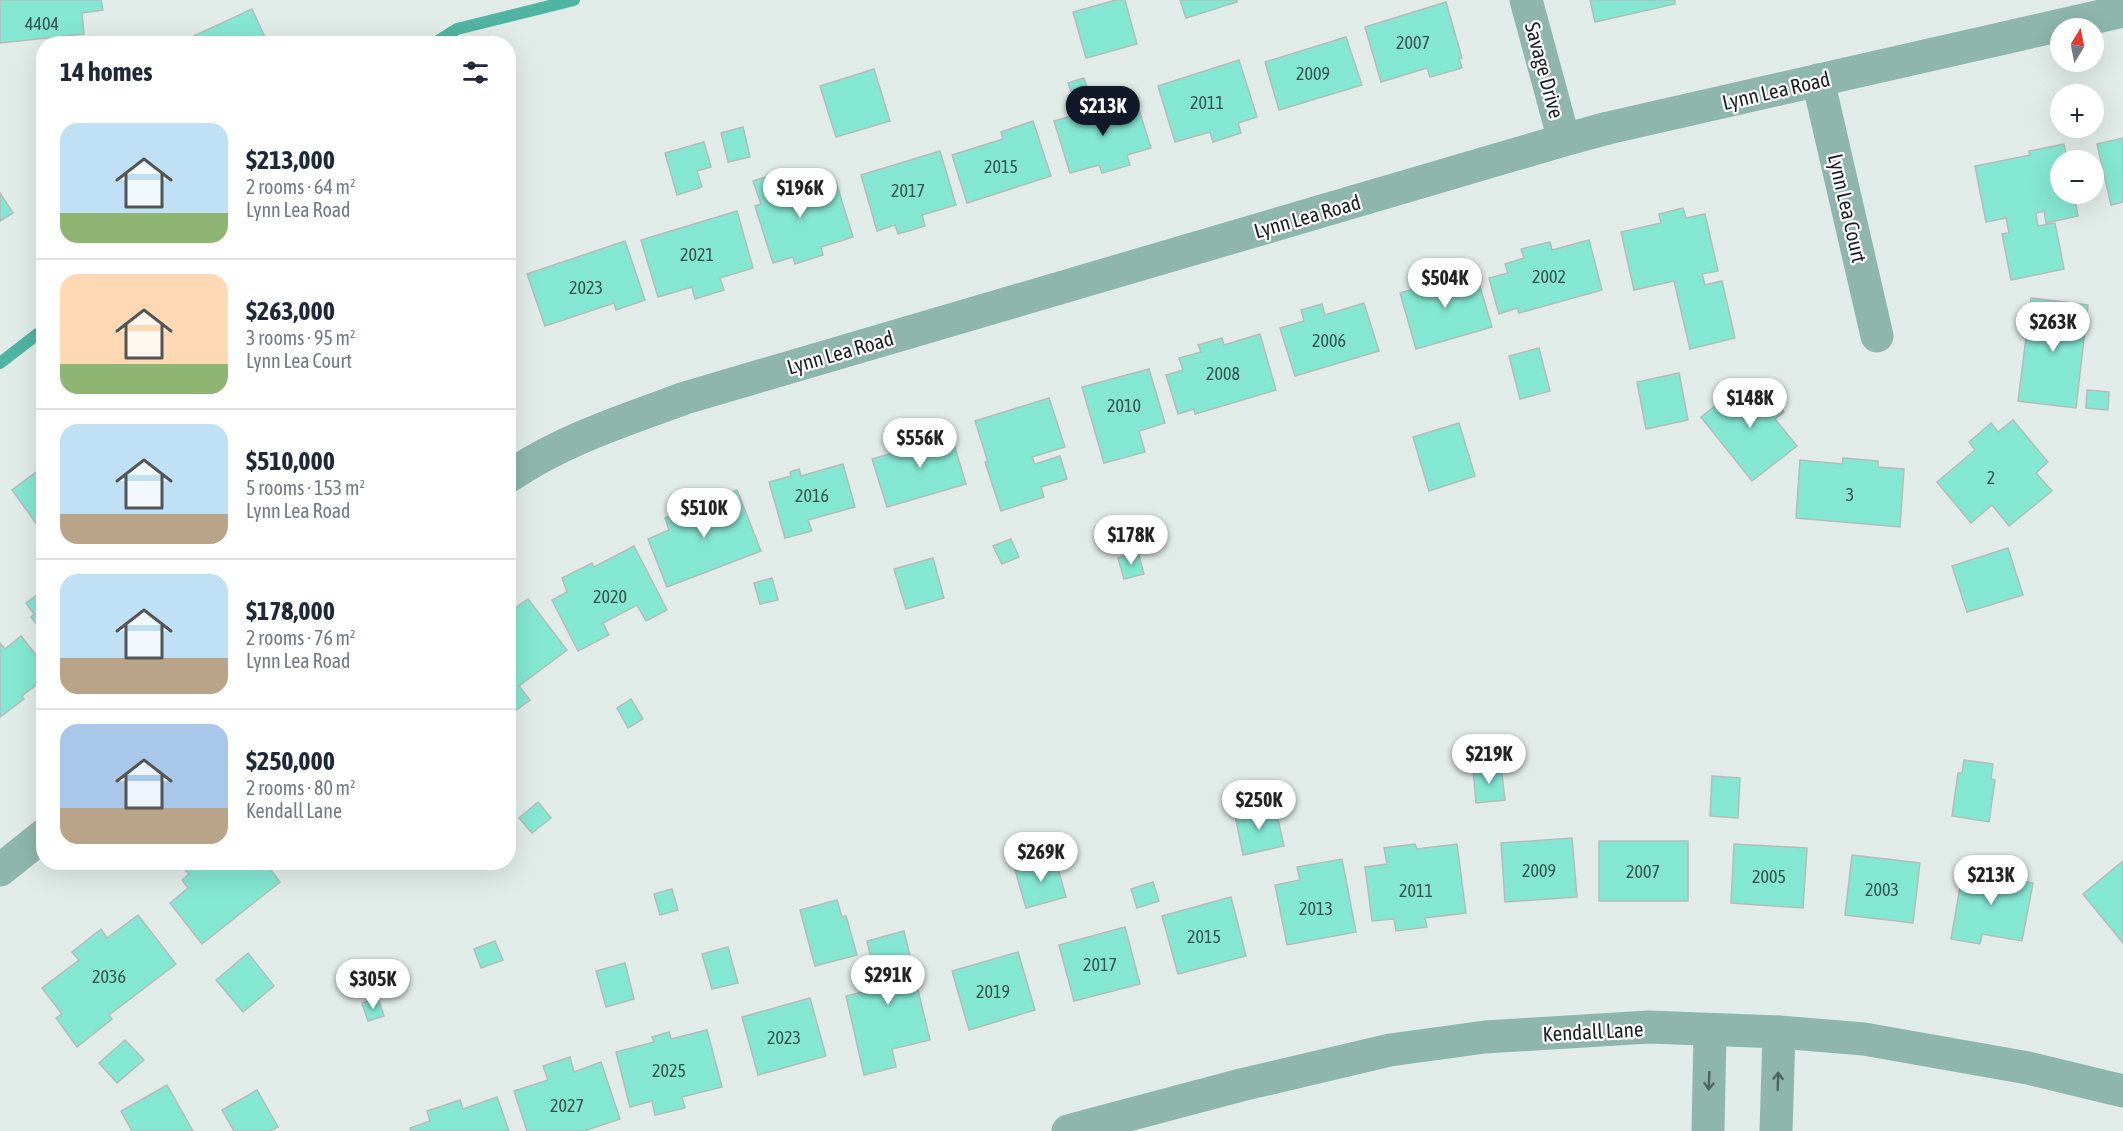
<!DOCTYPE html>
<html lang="en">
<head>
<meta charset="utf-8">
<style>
  :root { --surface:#fff; --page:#f6f6f7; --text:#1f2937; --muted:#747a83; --line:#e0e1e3; --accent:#111827 }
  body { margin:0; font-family:"Asap Condensed",sans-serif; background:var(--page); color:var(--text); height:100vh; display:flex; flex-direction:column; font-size:22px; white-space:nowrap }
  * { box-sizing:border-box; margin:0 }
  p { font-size:20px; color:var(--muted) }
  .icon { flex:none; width:33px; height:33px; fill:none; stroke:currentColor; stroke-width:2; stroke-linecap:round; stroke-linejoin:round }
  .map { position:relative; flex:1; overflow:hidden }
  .details { position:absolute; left:36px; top:36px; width:480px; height:834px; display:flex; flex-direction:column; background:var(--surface); border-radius:24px; box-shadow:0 6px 24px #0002 }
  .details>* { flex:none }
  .needle { width:39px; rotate:10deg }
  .controls { position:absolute; left:2050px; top:18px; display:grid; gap:12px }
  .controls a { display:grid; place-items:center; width:54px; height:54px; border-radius:50%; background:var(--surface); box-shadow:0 6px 24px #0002; font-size:30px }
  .price { position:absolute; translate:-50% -51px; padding:0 14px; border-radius:21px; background:#fff; color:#222; font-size:20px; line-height:39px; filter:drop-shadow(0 2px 3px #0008) }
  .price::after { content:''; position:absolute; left:50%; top:36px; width:18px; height:14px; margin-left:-9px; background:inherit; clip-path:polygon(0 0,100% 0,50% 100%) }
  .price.active { background:var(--accent); color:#fff }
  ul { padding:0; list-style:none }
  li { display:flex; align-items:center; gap:18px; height:150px; padding:0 24px }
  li+li { border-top:2px solid var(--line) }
  li span { display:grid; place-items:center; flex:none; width:168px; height:120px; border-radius:18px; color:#555 }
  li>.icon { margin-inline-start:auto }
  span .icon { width:72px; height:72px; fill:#fffc; stroke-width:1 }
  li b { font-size:26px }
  h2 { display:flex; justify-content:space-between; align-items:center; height:72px; padding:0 24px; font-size:26px }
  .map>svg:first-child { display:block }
</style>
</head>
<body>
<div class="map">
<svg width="2123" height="1131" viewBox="0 0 2123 1131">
  <rect width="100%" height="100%" fill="#e1ece9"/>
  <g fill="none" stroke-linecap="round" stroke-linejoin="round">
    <g stroke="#4fb4a1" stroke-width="12">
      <polyline points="433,44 457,29 574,0"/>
      <polyline points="0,363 44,329"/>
    </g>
  </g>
  <g fill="#84e7d2" stroke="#b2bdba" stroke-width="1.5">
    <polygon points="0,0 101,0 103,10 82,13 84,34 0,43"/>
    <polygon points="1116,0 1125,0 1137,44 1086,58 1073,12"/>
    <polygon points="1180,0 1237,0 1237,2 1186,18"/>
    <polygon points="1590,0 1675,0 1675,4 1595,22"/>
    <polygon points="1446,2 1462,58 1459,58 1462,68 1430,77 1427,68 1381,82 1365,27"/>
    <polygon points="252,9 268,44 197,44 194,36"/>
    <polygon points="178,37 179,44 132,44"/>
    <polygon points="1346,37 1362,85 1279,110 1265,62"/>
    <polygon points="1239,60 1257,117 1238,123 1241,133 1213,142 1210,132 1175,142 1158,86"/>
    <polygon points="874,69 890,121 836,137 820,86"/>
    <polygon points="1084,78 1090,96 1074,100 1068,83"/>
    <polygon points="1135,97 1151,148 1127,155 1130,165 1102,173 1099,165 1070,173 1054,121"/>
    <polygon points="1033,121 1051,176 967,203 952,155 1003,139 1001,132"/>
    <polygon points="743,127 750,157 728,162 721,133"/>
    <polygon points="2123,138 2123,202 2111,205 2097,144"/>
    <polygon points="704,142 711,167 697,171 702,187 677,195 665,153"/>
    <polygon points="2064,144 2067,160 2061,160 2061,194 2074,194 2078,216 2046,223 2044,211 2036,213 2038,226 2055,223 2064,269 2011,280 2002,234 2009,233 2006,218 1986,222 1975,166 2030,155 2029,151"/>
    <polygon points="940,151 956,205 922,215 925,226 898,234 895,225 877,231 861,175"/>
    <polygon points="785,171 792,196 836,182 853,237 821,247 823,255 795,264 793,257 773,263 755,206 761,204 753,181"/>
    <polygon points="0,193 13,213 0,221"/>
    <polygon points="1683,208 1686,218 1705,214 1718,271 1702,274 1705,285 1722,281 1735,338 1690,349 1674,281 1634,290 1621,232 1661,223 1659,214"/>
    <polygon points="737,211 753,268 720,278 724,290 695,299 692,287 658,297 641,240"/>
    <polygon points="1589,240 1602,290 1519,313 1517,308 1499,314 1489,278 1508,273 1505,264 1524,258 1521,249 1550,242 1552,250"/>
    <polygon points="625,241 645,300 616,310 614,303 545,326 527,274"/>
    <polygon points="1438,273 1441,282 1476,273 1492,327 1416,349 1400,293 1417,288 1414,280"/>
    <polygon points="2031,298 2088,305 2076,408 2018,401"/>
    <polygon points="1364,303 1379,351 1295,376 1280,328 1304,321 1301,310 1322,304 1325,315"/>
    <polygon points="1260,334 1276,390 1195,414 1194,409 1178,414 1166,375 1183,370 1179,358 1201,352 1198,345 1222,338 1224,345"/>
    <polygon points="1539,348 1550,391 1520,399 1509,356"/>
    <polygon points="1149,369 1165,423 1139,431 1145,452 1104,463 1082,387"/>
    <polygon points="1679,373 1688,420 1646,429 1637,382"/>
    <polygon points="1748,380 1761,397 1768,392 1784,412 1775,419 1797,446 1752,481 1701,417"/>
    <polygon points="2087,390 2109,392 2108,410 2086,408"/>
    <polygon points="1049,398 1065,447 1032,457 1035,464 1060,456 1067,479 1041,487 1044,497 1001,511 985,462 988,462 975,421"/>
    <polygon points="2013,420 2048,462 2036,473 2052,491 2009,526 1992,505 1971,523 1937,482 1975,450 1969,442 1991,423 1998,432"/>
    <polygon points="1459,423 1475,476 1429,491 1413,437"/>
    <polygon points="949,428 966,484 887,507 872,459 917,446 915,439"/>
    <polygon points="1843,458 1878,461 1878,467 1904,469 1900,527 1796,518 1800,460 1842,464"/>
    <polygon points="843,464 855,507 808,520 812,531 785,538 769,482 791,476 790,472 799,469 801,476"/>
    <polygon points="43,467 44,522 38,526 12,490"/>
    <polygon points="737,490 761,551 667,587 648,539 669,530 665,518"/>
    <polygon points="1011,539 1019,557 1002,564 993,546"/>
    <polygon points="634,546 667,610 646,621 637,605 603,623 609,635 578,651 552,600 567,592 562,578 592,563 594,567"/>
    <polygon points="2008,548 2023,595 1967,612 1952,566"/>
    <polygon points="1138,552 1144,574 1124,579 1118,558"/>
    <polygon points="933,558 944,598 906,609 894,569"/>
    <polygon points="772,578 778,600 760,604 754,583"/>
    <polygon points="44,590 44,633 31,617 34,614 26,603"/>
    <polygon points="528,599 567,650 519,686 530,700 508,716 508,613"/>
    <polygon points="21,636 44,665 44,679 22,696 24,699 0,717 0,643 5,649"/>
    <polygon points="631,699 643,719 628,728 617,708"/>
    <polygon points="1964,760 1993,764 1991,779 1995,780 1989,822 1952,816 1958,773 1962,773"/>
    <polygon points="1501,766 1505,800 1476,803 1473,769"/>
    <polygon points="1712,776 1740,778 1738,818 1710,816"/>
    <polygon points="538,802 551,818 532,833 519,818"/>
    <polygon points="1275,806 1284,846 1243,855 1235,815"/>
    <polygon points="1572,838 1577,897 1505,902 1501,843"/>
    <rect x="1599" y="841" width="89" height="60"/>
    <polygon points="1415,844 1417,849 1457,844 1466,913 1425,918 1427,927 1396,931 1394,919 1372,921 1365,867 1387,864 1384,848"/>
    <polygon points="1734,844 1807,848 1803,908 1731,903"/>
    <polygon points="1852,855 1920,863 1913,923 1845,915"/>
    <polygon points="1055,858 1066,897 1026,908 1015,870"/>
    <polygon points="1342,859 1356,932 1287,945 1275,885 1300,880 1297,867"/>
    <polygon points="2123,861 2123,943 2083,894"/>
    <polygon points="206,862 265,862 280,882 202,944 170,903 188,888 182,880 189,874 185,870 194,863 198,869"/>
    <polygon points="1984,863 2007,867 2005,878 2033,883 2022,941 1982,934 1980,944 1951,939 1963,870 1982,874"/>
    <polygon points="1153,882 1159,901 1137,908 1131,889"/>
    <polygon points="672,889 678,910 660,915 654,894"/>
    <polygon points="1231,897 1246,956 1178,974 1162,916"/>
    <polygon points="837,900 842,917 846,916 857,955 815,966 800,910"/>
    <polygon points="138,915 176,964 109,1015 112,1019 77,1047 56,1018 62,1014 42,988 79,960 72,952 101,929 107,938"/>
    <polygon points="1125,927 1140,984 1074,1001 1059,945"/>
    <polygon points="904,931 930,1040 892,1049 896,1067 864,1075 846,996 878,988 867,941"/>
    <polygon points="495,941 503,960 481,968 474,949"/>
    <polygon points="728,947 738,983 712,989 702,954"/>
    <polygon points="1018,952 1035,1010 969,1030 952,971"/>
    <polygon points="248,953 274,986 243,1012 216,980"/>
    <polygon points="625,963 634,999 606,1007 596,971"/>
    <polygon points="378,998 384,1016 368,1021 362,1003"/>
    <polygon points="810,998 826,1056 758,1075 742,1017"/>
    <polygon points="707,1030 722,1087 682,1097 685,1108 655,1115 652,1101 630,1107 616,1052 654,1042 652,1037 669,1032 671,1039"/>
    <polygon points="125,1040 144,1060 117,1083 99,1063"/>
    <polygon points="570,1057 574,1072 601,1062 620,1119 584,1131 527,1131 514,1091 548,1080 543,1066"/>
    <polygon points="167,1085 193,1131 132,1131 121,1111"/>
    <polygon points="257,1090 278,1127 270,1131 234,1131 222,1110"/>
    <polygon points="497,1097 509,1131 411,1131 410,1128 430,1121 427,1111 460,1100 463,1109"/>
  </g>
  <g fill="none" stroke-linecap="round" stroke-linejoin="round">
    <g stroke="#8eb6ac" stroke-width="33">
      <polyline points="1526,0 1564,140"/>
      <polyline points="1818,80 1877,336"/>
      <path d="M508 477C562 440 625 420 685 398L1564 140 1608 128 2123 11"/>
      <polyline points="0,870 44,835"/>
      <polyline points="1068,1131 1241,1085 1390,1050 1485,1037 1649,1027 1779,1032 1864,1039 2028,1068 2123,1091"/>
      <polyline points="1708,1131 1710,1030"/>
      <polyline points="1776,1131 1779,1032"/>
    </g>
  </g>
  <defs><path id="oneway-shaft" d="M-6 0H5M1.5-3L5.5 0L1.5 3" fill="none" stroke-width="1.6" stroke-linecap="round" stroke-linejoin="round" transform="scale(1.5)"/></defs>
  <g stroke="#4f645e">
    <use href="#oneway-shaft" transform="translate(1709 1081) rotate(92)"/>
    <use href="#oneway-shaft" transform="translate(1778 1081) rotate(-88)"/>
  </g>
  <g text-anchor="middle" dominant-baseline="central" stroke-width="4.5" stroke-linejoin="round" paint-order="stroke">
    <g font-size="18" fill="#36524c">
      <text x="42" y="23">4404</text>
      <text x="1413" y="42">2007</text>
      <text x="1313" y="73">2009</text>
      <text x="1207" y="102">2011</text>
      <text x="1001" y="166">2015</text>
      <text x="908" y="190">2017</text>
      <text x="697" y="254">2021</text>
      <text x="1549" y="276">2002</text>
      <text x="586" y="287">2023</text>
      <text x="1329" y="340">2006</text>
      <text x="1223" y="373">2008</text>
      <text x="1124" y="405">2010</text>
      <text x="1991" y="477">2</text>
      <text x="1850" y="494">3</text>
      <text x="812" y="495">2016</text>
      <text x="610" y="596">2020</text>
      <text x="1539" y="870">2009</text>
      <text x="1643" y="871">2007</text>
      <text x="1769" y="876">2005</text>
      <text x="1882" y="889">2003</text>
      <text x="1416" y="890">2011</text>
      <text x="1316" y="908">2013</text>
      <text x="1204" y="936">2015</text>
      <text x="1100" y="964">2017</text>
      <text x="109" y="976">2036</text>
      <text x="993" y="991">2019</text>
      <text x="784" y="1037">2023</text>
      <text x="669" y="1070">2025</text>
      <text x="567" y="1105">2027</text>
    </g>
    <g font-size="21" fill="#1c201f" stroke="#fff">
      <text transform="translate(1545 70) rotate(75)">Savage Drive</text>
      <text transform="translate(1776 90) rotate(-13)">Lynn Lea Road</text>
      <text transform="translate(1848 208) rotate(77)">Lynn Lea Court</text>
      <text transform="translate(1307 216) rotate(-16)">Lynn Lea Road</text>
      <text transform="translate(840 352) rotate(-16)">Lynn Lea Road</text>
      <text transform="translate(1593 1031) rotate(-3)">Kendall Lane</text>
    </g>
  </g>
</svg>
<div class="controls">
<a><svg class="needle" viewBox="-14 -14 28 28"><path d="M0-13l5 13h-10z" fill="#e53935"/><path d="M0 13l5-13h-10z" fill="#747a83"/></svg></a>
<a>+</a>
<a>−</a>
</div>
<b class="price active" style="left:1103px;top:137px">$213K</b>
<b class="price" style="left:800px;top:219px">$196K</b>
<b class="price" style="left:1445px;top:309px">$504K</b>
<b class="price" style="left:2053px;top:353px">$263K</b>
<b class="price" style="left:1750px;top:429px">$148K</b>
<b class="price" style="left:920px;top:469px">$556K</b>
<b class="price" style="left:704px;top:539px">$510K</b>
<b class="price" style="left:1131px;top:566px">$178K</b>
<b class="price" style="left:1489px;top:785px">$219K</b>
<b class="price" style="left:1259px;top:831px">$250K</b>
<b class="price" style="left:1041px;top:883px">$269K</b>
<b class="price" style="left:1991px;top:906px">$213K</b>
<b class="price" style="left:888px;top:1006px">$291K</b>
<b class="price" style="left:373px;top:1010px">$305K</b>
<section class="details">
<h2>14 homes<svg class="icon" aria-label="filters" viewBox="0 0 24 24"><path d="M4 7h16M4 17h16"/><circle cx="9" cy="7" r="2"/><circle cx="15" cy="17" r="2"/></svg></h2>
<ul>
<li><span style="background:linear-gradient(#bfe0f5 75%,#8fb573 0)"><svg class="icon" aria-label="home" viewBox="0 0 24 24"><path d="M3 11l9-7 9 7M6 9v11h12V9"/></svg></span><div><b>$213,000</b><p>2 rooms · 64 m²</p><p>Lynn Lea Road</p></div></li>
<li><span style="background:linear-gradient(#ffd9b3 75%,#8fb573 0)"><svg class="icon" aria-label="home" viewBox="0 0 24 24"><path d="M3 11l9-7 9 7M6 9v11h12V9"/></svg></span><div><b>$263,000</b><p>3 rooms · 95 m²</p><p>Lynn Lea Court</p></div></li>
<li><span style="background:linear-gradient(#bfe0f5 75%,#b9a48a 0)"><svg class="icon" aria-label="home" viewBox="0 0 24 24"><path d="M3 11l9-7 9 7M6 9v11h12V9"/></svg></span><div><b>$510,000</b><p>5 rooms · 153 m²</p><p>Lynn Lea Road</p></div></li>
<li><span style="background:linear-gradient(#bfe0f5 70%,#b9a48a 0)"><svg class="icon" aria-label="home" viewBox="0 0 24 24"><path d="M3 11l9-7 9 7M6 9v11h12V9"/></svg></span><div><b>$178,000</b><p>2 rooms · 76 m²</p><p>Lynn Lea Road</p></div></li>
<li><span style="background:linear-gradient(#a9c7e8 70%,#b9a48a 0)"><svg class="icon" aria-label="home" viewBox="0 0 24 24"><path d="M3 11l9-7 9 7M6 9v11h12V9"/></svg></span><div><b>$250,000</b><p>2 rooms · 80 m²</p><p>Kendall Lane</p></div></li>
</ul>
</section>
</div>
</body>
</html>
